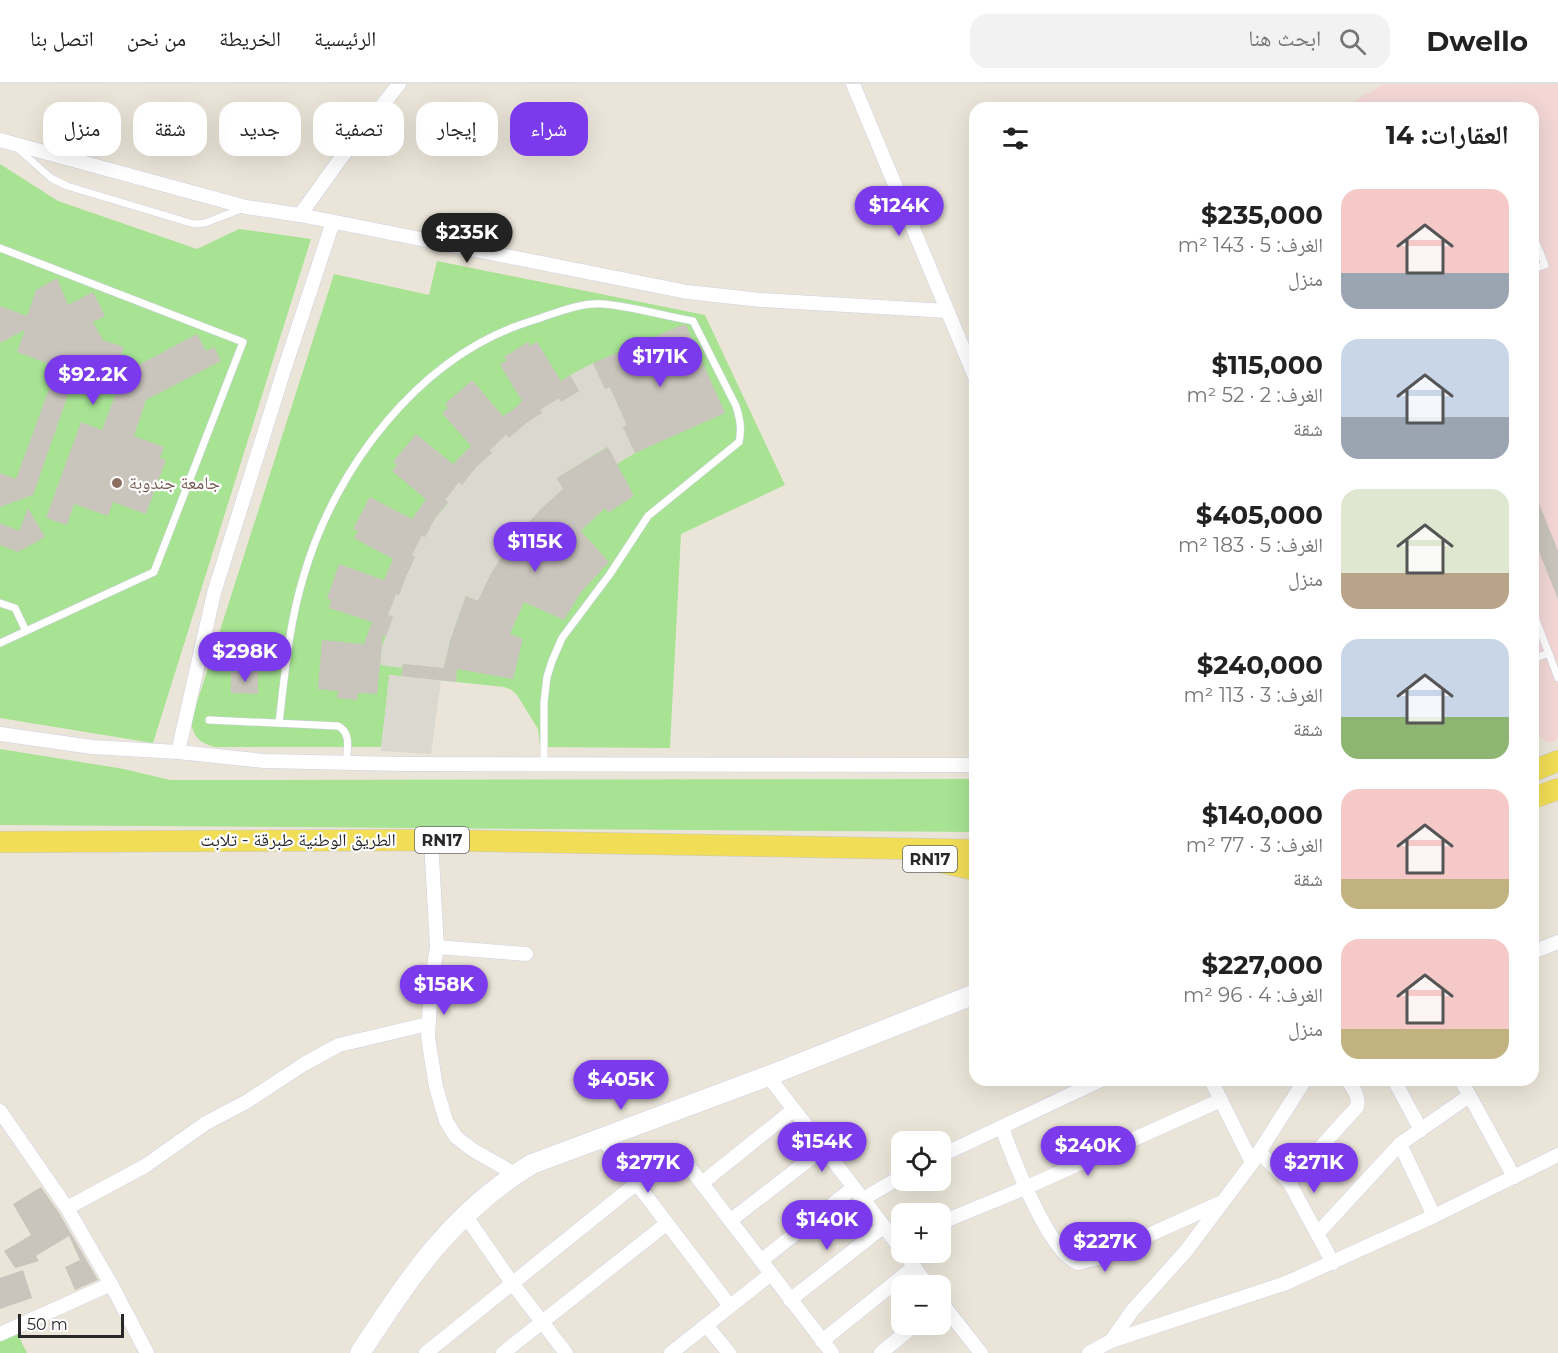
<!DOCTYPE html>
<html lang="ar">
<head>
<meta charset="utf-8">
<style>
  :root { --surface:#fff; --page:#f2f2f2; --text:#222; --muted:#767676; --line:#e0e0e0; --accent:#7c3aed }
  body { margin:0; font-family:Montserrat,"Noto Naskh Arabic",sans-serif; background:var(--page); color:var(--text); direction:rtl; height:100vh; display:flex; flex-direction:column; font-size:22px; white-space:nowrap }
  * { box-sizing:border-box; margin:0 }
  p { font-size:20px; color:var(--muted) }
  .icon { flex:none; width:33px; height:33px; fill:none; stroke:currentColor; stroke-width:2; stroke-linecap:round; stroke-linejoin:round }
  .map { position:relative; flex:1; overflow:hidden; direction:ltr }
  .panel { position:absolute; left:969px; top:18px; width:570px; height:984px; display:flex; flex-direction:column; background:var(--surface); border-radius:18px; box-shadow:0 6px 24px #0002; direction:rtl }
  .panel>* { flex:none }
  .guide { position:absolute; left:18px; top:18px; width:570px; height:54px; direction:rtl; display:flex; gap:12px }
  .tools { position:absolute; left:891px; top:1047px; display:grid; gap:12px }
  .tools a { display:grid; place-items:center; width:60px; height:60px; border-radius:12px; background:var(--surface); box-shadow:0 6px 24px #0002; font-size:30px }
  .scale { position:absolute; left:18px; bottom:15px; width:106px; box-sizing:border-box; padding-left:6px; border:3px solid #282828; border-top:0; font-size:16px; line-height:21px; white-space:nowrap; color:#282828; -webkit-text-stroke:4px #fff; paint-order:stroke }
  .price { position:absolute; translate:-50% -51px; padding:0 14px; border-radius:21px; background:var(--accent); color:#fff; font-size:20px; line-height:39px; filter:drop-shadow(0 2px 3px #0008) }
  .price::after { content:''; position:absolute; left:50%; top:36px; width:18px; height:14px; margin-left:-9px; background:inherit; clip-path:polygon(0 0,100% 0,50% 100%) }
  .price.selected { background:#222; color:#fff }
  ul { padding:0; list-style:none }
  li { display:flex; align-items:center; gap:18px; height:150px; padding:0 30px }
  li span { display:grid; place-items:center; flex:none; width:168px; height:120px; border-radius:18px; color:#555 }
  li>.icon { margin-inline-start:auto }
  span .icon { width:72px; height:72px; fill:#fffc; stroke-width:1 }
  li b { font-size:26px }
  h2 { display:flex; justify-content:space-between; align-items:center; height:72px; padding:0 30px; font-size:26px }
  .tag { padding:0 21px; border-radius:18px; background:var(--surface); box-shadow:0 6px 24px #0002; font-size:21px; line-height:54px }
  .tag.selected { background:var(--accent); color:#fff }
  header { display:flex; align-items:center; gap:36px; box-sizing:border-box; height:84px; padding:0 30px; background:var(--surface); border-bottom:2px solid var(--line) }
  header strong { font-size:28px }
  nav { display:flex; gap:33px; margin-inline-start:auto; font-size:21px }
  .search { width:420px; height:54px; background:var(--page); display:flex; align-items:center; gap:15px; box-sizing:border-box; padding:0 21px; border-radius:18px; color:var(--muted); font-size:22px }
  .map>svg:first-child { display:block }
</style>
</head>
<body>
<header>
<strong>Dwello</strong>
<div class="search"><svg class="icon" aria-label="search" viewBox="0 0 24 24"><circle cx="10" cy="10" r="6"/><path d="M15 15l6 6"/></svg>ابحث هنا</div>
<nav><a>الرئيسية</a><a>الخريطة</a><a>من نحن</a><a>اتصل بنا</a></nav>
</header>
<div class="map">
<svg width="1558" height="1269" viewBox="0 0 1558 1269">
  <rect width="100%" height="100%" fill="#ebe5d9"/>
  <polygon fill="#f2d7d5" points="1384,0 1558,0 1558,655 1549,659 1533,648 1533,24 1343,24"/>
  <g fill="#a7e393">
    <polygon points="0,80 58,117 197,165 239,145 311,155 153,659 0,634"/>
    <path d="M437 177 705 231 785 401 681 450 670 664 540 663 538 645 517 611 512 606 504 603 390 591 381 663H215C200 659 193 653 191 637L334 190 429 211Z"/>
    <polygon points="0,665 124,685 170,696 975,695 975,748 0,741"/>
    <polygon points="17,1249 27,1269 0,1269 0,1256"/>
  </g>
  <g fill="#dbd8d0">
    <polygon points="593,279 605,305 610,303 627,341 623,343 635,369 617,380 607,363 557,394 563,405 540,426 511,458 492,488 478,517 466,512 451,554 444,583 448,590 430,583 403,580 402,584 380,581 382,562 393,533 382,529 384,524 390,526 394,516 389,508 399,511 406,492 415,473 406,468 416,448 425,453 435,434 448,419 440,411 454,394 462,400 476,383 492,369 485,361 494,362 536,320 555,308 561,317 579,307 570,291"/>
    <polygon points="389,591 441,596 431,670 381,667"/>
  </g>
  <g fill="#c9c4bc">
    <polygon points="57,194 68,221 93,208 105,232 93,238 103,256 124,263 112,295 197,250 206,267 214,263 221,277 146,316 134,352 164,363 160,374 166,376 146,430 113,418 108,432 74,420 67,441 46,434 81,338 102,346 118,303 76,288 33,411 0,423 0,389 16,395 57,283 17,268 25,246 0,259 0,222 27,232 36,206"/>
    <polygon points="682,241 686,241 725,329 635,369 623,343 627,341 610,303 605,305 593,279"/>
    <polygon points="528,258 530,262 537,258 561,297 570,291 579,307 561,318 559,314 540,326 542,329 525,340 509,354 506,351 490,366 492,369 476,383 462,401 459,398 445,416 448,418 435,434 425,453 422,451 412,471 415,473 406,492 399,511 396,510 388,531 393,533 386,552 383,551 377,610 358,609 357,616 337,614 338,607 318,605 322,556 364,560 372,538 329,524 331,516 327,515 339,480 384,496 393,475 354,454 358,447 353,445 370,413 412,435 426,415 392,387 397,381 393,378 416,350 453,380 471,362 442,329 448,324 445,320 472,296 503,332 514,325 522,317 500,281 507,276 504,273"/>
    <polygon points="608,363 634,412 608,429 605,424 581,447 609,478 581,508 564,536 524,518 510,550 523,555 513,595 457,585 456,598 401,592 403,580 444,584 451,554 466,512 478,517 492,488 511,458 540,426 563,405 557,394"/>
    <polygon points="1533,404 1558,467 1558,515 1536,460 1533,461"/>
    <polygon points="28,424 45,453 18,468 0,461 0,439 19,447"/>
    <polygon points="231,588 258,588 258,610 231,609"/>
    <polygon points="41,1103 59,1129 98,1196 75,1206 65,1183 80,1176 69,1152 36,1172 39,1177 15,1184 4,1167 31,1151 13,1120"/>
    <polygon points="23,1186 32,1214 0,1225 0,1194"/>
  </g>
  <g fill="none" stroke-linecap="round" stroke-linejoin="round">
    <g stroke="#ced0e1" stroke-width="8">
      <g id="lane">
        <polyline points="16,63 51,94 67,102 194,140 205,139 244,124"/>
        <polyline points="1533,151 1545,181 1533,185"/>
        <polyline points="0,164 243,258 154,488 0,559"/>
        <polyline points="0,519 15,524 26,547"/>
        <polyline points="1533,528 1558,594"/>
        <polyline points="1533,575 1549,569"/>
        <path d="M209 636 338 642C352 649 347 666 346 679"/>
        <path d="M279 639C285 589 289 539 304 491 335 384 419 273 528 238 551 231 579 218 603 220 630 222 665 232 693 237L736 322C740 335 742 345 739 358L648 432 610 490 562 554 552 577 547 593 544 618V680"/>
      </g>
    </g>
    <g stroke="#ced0e1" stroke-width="15">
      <g id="street">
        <polyline points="853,0 975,293"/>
        <polyline points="0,56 246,123 300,131 687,208 761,216 947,227"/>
        <polyline points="300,131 341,74 399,0"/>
        <polyline points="0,650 92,663 178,668 264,677 402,680 975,681"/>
        <polyline points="178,668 214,509 284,286 333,138"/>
        <polyline points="431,756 437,863 431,901 428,953 436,1003 446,1037 456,1053 473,1066 515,1090"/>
        <polyline points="437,863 526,870"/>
        <polyline points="1533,868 1558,858"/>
        <polyline points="768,992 902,1166"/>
        <polyline points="1211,996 1252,1079"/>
        <polyline points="1394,996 1421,1046"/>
        <polyline points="1461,996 1514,1093"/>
        <polyline points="0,1027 67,1124 111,1200 147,1269"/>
        <path d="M1002 1044C1013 1074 1048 1168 1078 1179L1098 1174 1220 1119"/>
        <polyline points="602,1054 730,1222"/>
        <polyline points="1400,1060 1434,1132"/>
        <polyline points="1259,1068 1289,1098 1333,1179"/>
        <polyline points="940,1072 1101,996"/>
        <path d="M1289 1098 1357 1023C1360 1013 1353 1005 1348 996"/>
        <polyline points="702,1099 793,1026"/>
        <polyline points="863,1115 902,1092"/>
        <polyline points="67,1124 145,1082 206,1039 246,1018 304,980 339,961 428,940"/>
        <polyline points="465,1131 512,1199 566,1269"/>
        <polyline points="731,1136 823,1065"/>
        <polyline points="940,1139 1025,1104 1221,1016"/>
        <polyline points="1317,1150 1400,1060 1469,1012"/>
        <polyline points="762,1176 853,1104"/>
        <polyline points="910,1177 928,1202"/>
        <polyline points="790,1216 883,1143"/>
        <polyline points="940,1217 981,1269"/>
        <polyline points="706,1241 729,1269"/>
        <polyline points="0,1250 111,1200"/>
        <polyline points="822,1257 914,1183"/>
        <polyline points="1111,1257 1286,1199 1434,1132 1558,1071"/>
        <polyline points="426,1269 622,1111 677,1069 680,1071 832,1269"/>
        <polyline points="503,1269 666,1140"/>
        <polyline points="671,1269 771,1190"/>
        <polyline points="881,1269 916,1240"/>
        <polyline points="1089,1269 1111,1257 1132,1227 1186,1167 1252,1079 1305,996"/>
      </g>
    </g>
    <g stroke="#ced0e1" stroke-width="21">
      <path id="secondary" d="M360 1269C410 1193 452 1128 532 1080L768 992 975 910"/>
    </g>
    <g stroke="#c7c7c7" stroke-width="22">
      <g id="primary">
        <polyline points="1533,687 1558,677"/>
        <polyline points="1533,714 1558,705"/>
        <polyline points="0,758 431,756 975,766"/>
        <polyline points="923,774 975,786"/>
      </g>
    </g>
    <use href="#lane" stroke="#fff" stroke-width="7"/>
    <use href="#street" stroke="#fff" stroke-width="14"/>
    <use href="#secondary" stroke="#fff" stroke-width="20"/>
    <use href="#primary" stroke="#f2dd56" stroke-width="21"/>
  </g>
  <circle fill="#8d6e63" stroke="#fff" stroke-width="2" cx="117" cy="399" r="6"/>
  <g text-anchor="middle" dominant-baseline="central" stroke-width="4.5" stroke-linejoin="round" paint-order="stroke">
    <g fill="#fff" stroke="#686868" stroke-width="1.5">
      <rect x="415" y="743" width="54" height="26" rx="4.5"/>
      <rect x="903" y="762" width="54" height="26" rx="4.5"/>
    </g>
    <g font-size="16" font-weight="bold" fill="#282828">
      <text x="442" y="756">RN17</text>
      <text x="930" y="775">RN17</text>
    </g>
    <g font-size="18" fill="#785e54" stroke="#fff" text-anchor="start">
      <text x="129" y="399">جامعة جندوبة</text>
    </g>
    <g font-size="18" fill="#282828" stroke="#fff">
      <text x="298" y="756">الطريق الوطنية طبرقة - تلابت</text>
    </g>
  </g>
</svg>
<div class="tools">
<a><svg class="icon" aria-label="locate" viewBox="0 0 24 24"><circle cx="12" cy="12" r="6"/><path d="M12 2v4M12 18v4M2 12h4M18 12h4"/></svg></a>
<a>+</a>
<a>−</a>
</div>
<div class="scale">50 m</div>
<b class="price" style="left:899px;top:153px">$124K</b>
<b class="price selected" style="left:467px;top:180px">$235K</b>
<b class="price" style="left:660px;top:304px">$171K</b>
<b class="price" style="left:93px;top:322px">$92.2K</b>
<b class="price" style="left:535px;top:489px">$115K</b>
<b class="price" style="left:245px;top:599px">$298K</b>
<b class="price" style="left:444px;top:932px">$158K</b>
<b class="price" style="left:621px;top:1027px">$405K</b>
<b class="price" style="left:822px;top:1089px">$154K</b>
<b class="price" style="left:1088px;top:1093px">$240K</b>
<b class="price" style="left:648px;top:1110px">$277K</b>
<b class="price" style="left:1314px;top:1110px">$271K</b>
<b class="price" style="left:827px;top:1167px">$140K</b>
<b class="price" style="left:1105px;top:1189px">$227K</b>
<div class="guide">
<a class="tag selected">شراء</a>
<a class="tag">إيجار</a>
<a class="tag">تصفية</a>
<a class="tag">جديد</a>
<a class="tag">شقة</a>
<a class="tag">منزل</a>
</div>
<section class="panel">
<h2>العقارات: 14<svg class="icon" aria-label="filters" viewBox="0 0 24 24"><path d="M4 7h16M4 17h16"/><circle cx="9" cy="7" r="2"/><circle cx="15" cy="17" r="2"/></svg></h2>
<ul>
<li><span style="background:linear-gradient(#f6c9c9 70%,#9aa5b1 0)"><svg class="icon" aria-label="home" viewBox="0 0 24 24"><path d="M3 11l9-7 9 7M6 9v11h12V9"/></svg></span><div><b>$235,000</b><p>الغرف: 5 · 143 m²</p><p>منزل</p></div></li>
<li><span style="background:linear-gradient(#c9d6e8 65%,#9aa5b1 0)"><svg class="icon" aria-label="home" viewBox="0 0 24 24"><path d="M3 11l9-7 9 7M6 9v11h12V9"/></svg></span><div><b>$115,000</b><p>الغرف: 2 · 52 m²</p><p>شقة</p></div></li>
<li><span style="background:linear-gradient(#dfe7d0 70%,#b9a48a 0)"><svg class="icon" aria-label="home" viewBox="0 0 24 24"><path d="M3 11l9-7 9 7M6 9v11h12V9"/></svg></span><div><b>$405,000</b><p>الغرف: 5 · 183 m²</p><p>منزل</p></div></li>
<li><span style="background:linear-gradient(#c9d6e8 65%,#8fb573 0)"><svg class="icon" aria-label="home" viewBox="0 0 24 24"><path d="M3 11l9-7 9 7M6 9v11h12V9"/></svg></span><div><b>$240,000</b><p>الغرف: 3 · 113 m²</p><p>شقة</p></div></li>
<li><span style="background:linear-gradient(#f6c9c9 75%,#c2b280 0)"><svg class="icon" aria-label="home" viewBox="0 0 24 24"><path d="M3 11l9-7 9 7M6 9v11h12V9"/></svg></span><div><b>$140,000</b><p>الغرف: 3 · 77 m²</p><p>شقة</p></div></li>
<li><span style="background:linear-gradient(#f6c9c9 75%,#c2b280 0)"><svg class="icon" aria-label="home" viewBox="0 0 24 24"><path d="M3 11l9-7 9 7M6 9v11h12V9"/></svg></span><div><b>$227,000</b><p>الغرف: 4 · 96 m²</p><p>منزل</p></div></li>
</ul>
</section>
</div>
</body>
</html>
